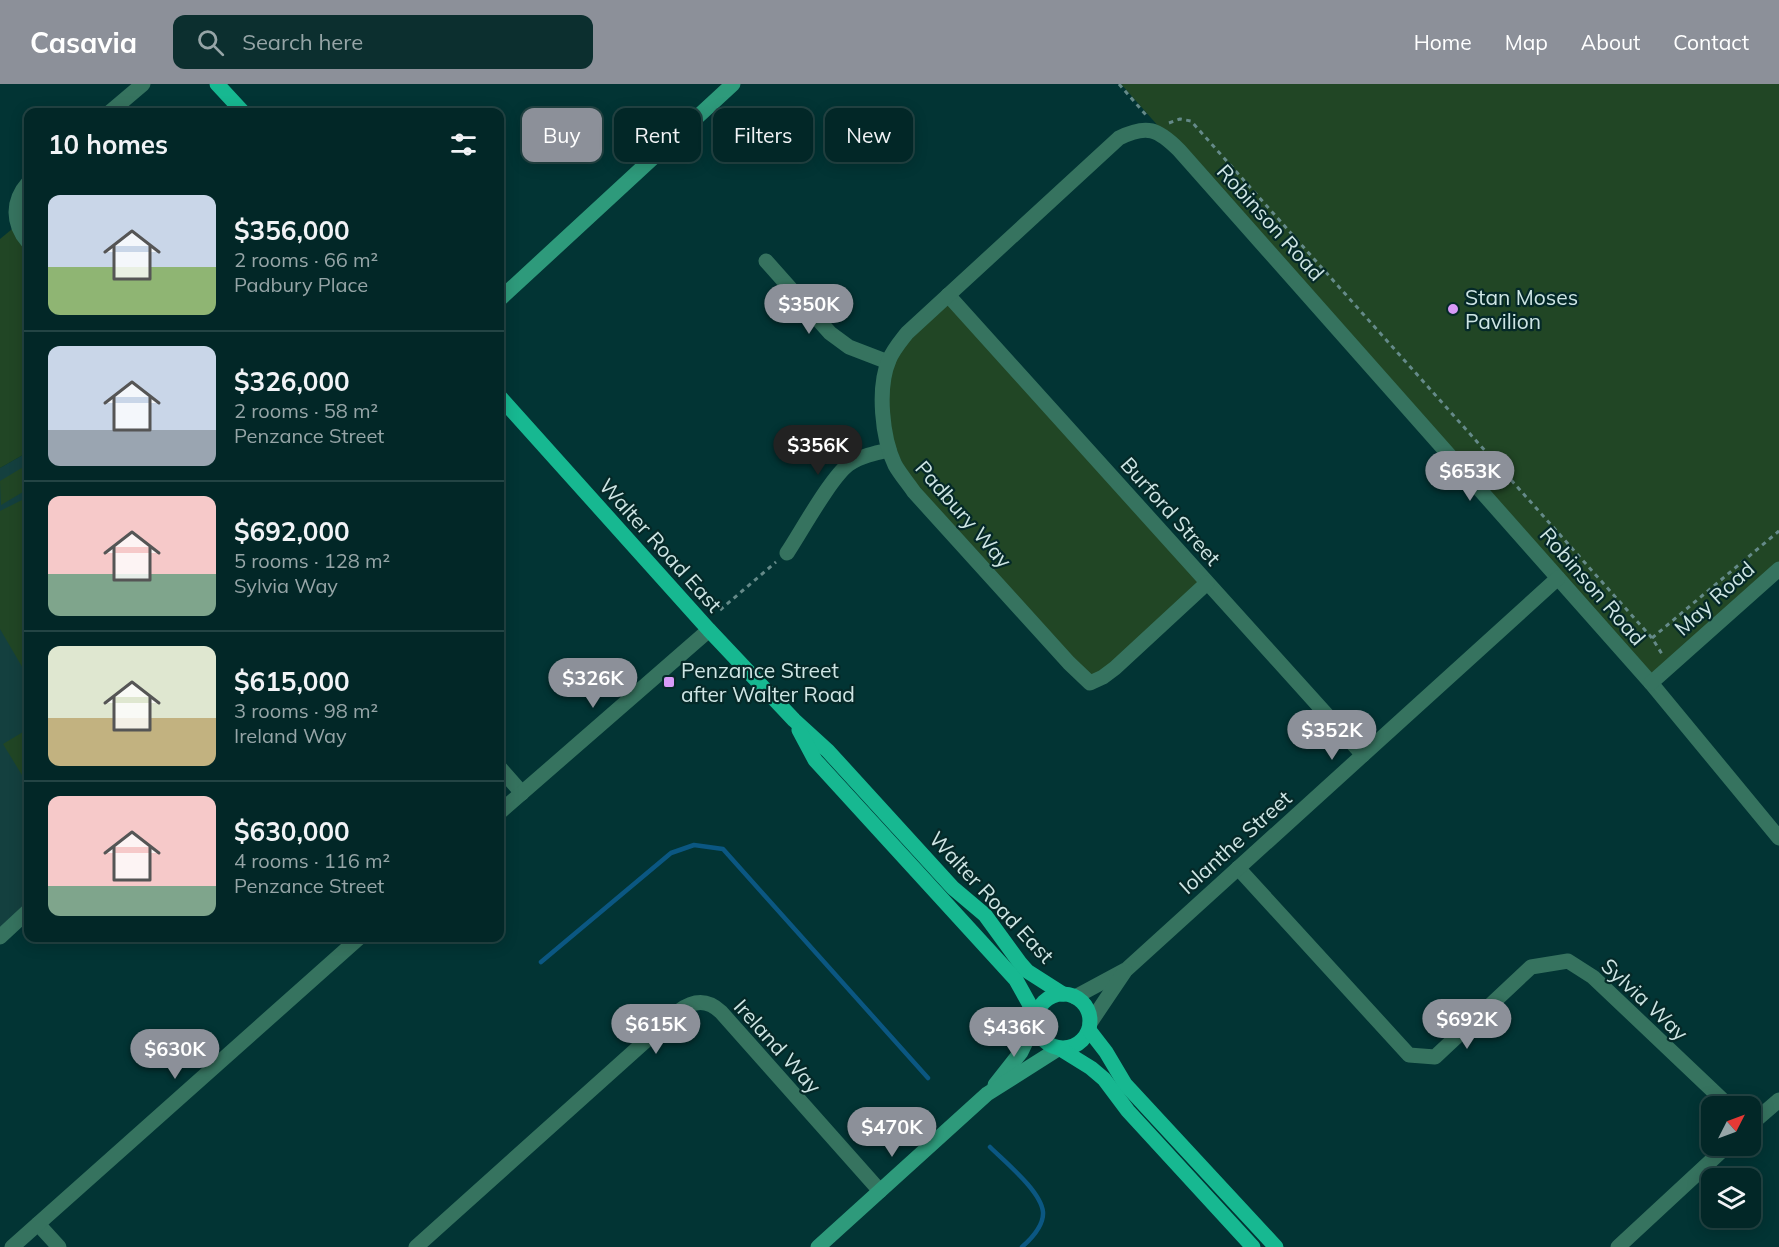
<!DOCTYPE html>
<html lang="en">
<head>
<meta charset="utf-8">
<style>
  :root { --surface:#022727; --page:#0c2f2f; --text:#f1f3f6; --muted:#96a5a7; --line:#234444; --accent:#8c9099 }
  body { margin:0; font-family:Mulish,sans-serif; background:var(--page); color:var(--text); height:100vh; display:flex; flex-direction:column; font-size:22px; white-space:nowrap }
  * { box-sizing:border-box; margin:0 }
  p { font-size:20px; color:var(--muted) }
  .icon { flex:none; width:33px; height:33px; fill:none; stroke:currentColor; stroke-width:2; stroke-linecap:round; stroke-linejoin:round }
  .map { position:relative; flex:1; overflow:hidden }
  .details { position:absolute; left:24px; top:24px; width:480px; height:834px; display:flex; flex-direction:column; background:var(--surface); border-radius:12px; box-shadow:0 3px 15px #0003,0 0 0 2px var(--line) }
  .details>* { flex:none }
  .hud { position:absolute; left:522px; top:24px; width:570px; height:54px; display:flex; gap:12px }
  .needle { width:39px; rotate:48deg }
  .tools { position:absolute; left:1701px; top:1012px; display:grid; gap:12px }
  .tools a { display:grid; place-items:center; width:60px; height:60px; border-radius:12px; background:var(--surface); box-shadow:0 3px 15px #0003,0 0 0 2px var(--line); font-size:30px }
  .price { position:absolute; translate:-50% -51px; padding:0 14px; border-radius:21px; background:var(--accent); color:#fff; font-size:20px; line-height:39px; filter:drop-shadow(0 2px 3px #0008) }
  .price::after { content:''; position:absolute; left:50%; top:36px; width:18px; height:14px; margin-left:-9px; background:inherit; clip-path:polygon(0 0,100% 0,50% 100%) }
  .price.active { background:#222; color:#fff }
  ul { padding:0; list-style:none }
  li { display:flex; align-items:center; gap:18px; height:150px; padding:0 24px }
  li+li { border-top:2px solid var(--line) }
  li span { display:grid; place-items:center; flex:none; width:168px; height:120px; border-radius:12px; color:#555 }
  li>.icon { margin-inline-start:auto }
  span .icon { width:72px; height:72px; fill:#fffc; stroke-width:1 }
  li b { font-size:26px }
  h2 { display:flex; justify-content:space-between; align-items:center; height:72px; padding:0 24px; font-size:26px }
  .chip { padding:0 21px; border-radius:12px; background:var(--surface); box-shadow:0 3px 15px #0003,0 0 0 2px var(--line); font-size:21px; line-height:54px }
  .chip.active { background:var(--accent); color:#fff }
  header { display:flex; align-items:center; gap:36px; box-sizing:border-box; height:84px; padding:0 30px; background:var(--accent); color:#fff }
  header strong { font-size:28px }
  nav { display:flex; gap:33px; margin-inline-start:auto; font-size:21px }
  .search { width:420px; height:54px; background:var(--page); display:flex; align-items:center; gap:15px; box-sizing:border-box; padding:0 21px; border-radius:12px; color:var(--muted); font-size:22px }
  .map>svg:first-child { display:block }
</style>
</head>
<body>
<header>
<strong>Casavia</strong>
<div class="search"><svg class="icon" aria-label="search" viewBox="0 0 24 24"><circle cx="10" cy="10" r="6"/><path d="M15 15l6 6"/></svg>Search here</div>
<nav><a>Home</a><a>Map</a><a>About</a><a>Contact</a></nav>
</header>
<div class="map">
<svg width="1779" height="1163" viewBox="0 0 1779 1163">
  <rect width="100%" height="100%" fill="#023434"/>
  <polygon fill="#14403f" points="28,368 28,827 0,853 0,384"/>
  <g fill="#214625">
    <polygon points="1121,0 1779,0 1779,485 1651,599"/>
    <polygon points="17,141 28,158 28,368 0,384 0,155"/>
    <polygon points="948,211 1207,499 1090,599 914,408 883,333 896,262"/>
    <polygon points="25,382 28,389 28,405 1,421 0,397"/>
    <polygon points="28,413 28,593 0,545 0,427"/>
    <polygon points="28,645 28,701 3,660"/>
  </g>
  <g fill="none" stroke-linecap="round" stroke-linejoin="round">
    <g stroke="#0b5782" stroke-width="4.5">
      <polyline points="541,878 671,769 694,761 723,765 928,994"/>
      <path d="M990 1063C1005 1078 1041 1107 1043 1128 1044 1142 1031 1155 1022 1163"/>
    </g>
    <g stroke="#658a89" stroke-width="3" stroke-dasharray="4.5 4.5" stroke-linecap="butt">
      <polyline points="1119,0 1146,31"/>
      <polyline points="1169,39 1180,35 1191,37 1652,554 1662,570"/>
      <polyline points="720,526 776,478"/>
      <polyline points="1652,554 1779,447"/>
    </g>
    <g stroke="#36735f" stroke-width="15">
      <polyline points="110,28 143,0"/>
      <path d="M28 99C12 117 12 139 28 158"/>
      <polyline points="766,177 830,249 849,263 888,278"/>
      <polyline points="948,211 1363,671"/>
      <path d="M787 469C801 448 831 393 849 380 861 372 875 369 889 366"/>
      <path d="M1207 499 1115 584 1103 593 1090 599 1069 579 914 408C908 399 900 390 895 381 882 354 877 304 889 276 893 266 900 258 907 249L1119 54C1147 40 1158 45 1179 66L1651 599 1779 754"/>
      <polyline points="1651,599 1779,485"/>
      <polyline points="500,684 522,709"/>
      <polyline points="500,728 709,546"/>
      <polyline points="1238,784 1409,971 1435,973 1531,883 1568,877 1593,893 1730,1023"/>
      <polyline points="0,853 28,827"/>
      <polyline points="1075,913 1127,885 1558,494"/>
      <polyline points="1090,939 1125,887"/>
      <polyline points="1750,1041 1779,1016"/>
      <polyline points="38,1140 59,1163"/>
      <polyline points="12,1163 359,854"/>
      <path d="M416 1163 679 927C694 916 707 915 721 928L880 1107"/>
      <polyline points="1618,1163 1727,1062"/>
    </g>
    <g stroke="#2e9a7b" stroke-width="15">
      <polyline points="500,215 733,0"/>
      <polyline points="995,1001 1021,968 1035,939"/>
      <polyline points="818,1163 987,1010 1058,965"/>
    </g>
    <g stroke="#17b891" stroke-width="15">
      <polyline points="217,0 243,28"/>
      <polyline points="500,313 709,546 794,636 828,667 953,804 985,831 1020,879 1027,887 1063,910"/>
      <polyline points="799,646 815,676 1016,896 1036,932"/>
      <circle cx="1063" cy="937" r="27"/>
      <polyline points="1089,946 1106,968 1125,1000 1276,1163"/>
      <polyline points="1062,966 1091,984 1104,995 1128,1027 1253,1163"/>
    </g>
  </g>
  <g fill="#d89af8" stroke="#052928" stroke-width="2">
    <circle cx="1453" cy="225" r="6"/>
    <rect x="663" y="592" width="12" height="12" rx="3"/>
  </g>
  <g text-anchor="middle" dominant-baseline="central" stroke-width="4.5" stroke-linejoin="round" paint-order="stroke">
    <g font-size="21" fill="#cee5e4" stroke="#052928">
      <text transform="translate(1271 138) rotate(48)">Robinson Road</text>
      <text transform="translate(1171 427) rotate(48)">Burford Street</text>
      <text transform="translate(964 430) rotate(49)">Padbury Way</text>
      <text transform="translate(661 461) rotate(48)">Walter Road East</text>
      <text transform="translate(1593 502) rotate(49)">Robinson Road</text>
      <text transform="translate(1714 514) rotate(-42)">May Road</text>
      <text transform="translate(1235 758) rotate(-42)">Iolanthe Street</text>
      <text transform="translate(992 813) rotate(47)">Walter Road East</text>
      <text transform="translate(1645 915) rotate(43)">Sylvia Way</text>
      <text transform="translate(778 962) rotate(48)">Ireland Way</text>
    </g>
    <g font-size="21" fill="#cee5e4" stroke="#052928" text-anchor="start">
      <text x="1465" y="213">Stan Moses<tspan x="1465" dy="24">Pavilion</tspan></text>
      <text x="681" y="586">Penzance Street<tspan x="681" dy="24">after Walter Road</tspan></text>
    </g>
  </g>
</svg>
<div class="tools">
<a><svg class="needle" viewBox="-14 -14 28 28"><path d="M0-13l5 13h-10z" fill="#e53935"/><path d="M0 13l5-13h-10z" fill="#96a5a7"/></svg></a>
<a><svg class="icon" aria-label="layers" viewBox="0 0 24 24"><path d="M12 4l9 5-9 5-9-5zM3 14l9 5 9-5"/></svg></a>
</div>
<b class="price" style="left:809px;top:251px">$350K</b>
<b class="price active" style="left:818px;top:392px">$356K</b>
<b class="price" style="left:1470px;top:418px">$653K</b>
<b class="price" style="left:593px;top:625px">$326K</b>
<b class="price" style="left:1332px;top:677px">$352K</b>
<b class="price" style="left:1467px;top:966px">$692K</b>
<b class="price" style="left:656px;top:971px">$615K</b>
<b class="price" style="left:1014px;top:974px">$436K</b>
<b class="price" style="left:175px;top:996px">$630K</b>
<b class="price" style="left:892px;top:1074px">$470K</b>
<div class="hud">
<a class="chip active">Buy</a>
<a class="chip">Rent</a>
<a class="chip">Filters</a>
<a class="chip">New</a>
</div>
<section class="details">
<h2>10 homes<svg class="icon" aria-label="filters" viewBox="0 0 24 24"><path d="M4 7h16M4 17h16"/><circle cx="9" cy="7" r="2"/><circle cx="15" cy="17" r="2"/></svg></h2>
<ul>
<li><span style="background:linear-gradient(#c9d6e8 60%,#8fb573 0)"><svg class="icon" aria-label="home" viewBox="0 0 24 24"><path d="M3 11l9-7 9 7M6 9v11h12V9"/></svg></span><div><b>$356,000</b><p>2 rooms · 66 m²</p><p>Padbury Place</p></div></li>
<li><span style="background:linear-gradient(#c9d6e8 70%,#9aa5b1 0)"><svg class="icon" aria-label="home" viewBox="0 0 24 24"><path d="M3 11l9-7 9 7M6 9v11h12V9"/></svg></span><div><b>$326,000</b><p>2 rooms · 58 m²</p><p>Penzance Street</p></div></li>
<li><span style="background:linear-gradient(#f6c9c9 65%,#7fa58c 0)"><svg class="icon" aria-label="home" viewBox="0 0 24 24"><path d="M3 11l9-7 9 7M6 9v11h12V9"/></svg></span><div><b>$692,000</b><p>5 rooms · 128 m²</p><p>Sylvia Way</p></div></li>
<li><span style="background:linear-gradient(#dfe7d0 60%,#c2b280 0)"><svg class="icon" aria-label="home" viewBox="0 0 24 24"><path d="M3 11l9-7 9 7M6 9v11h12V9"/></svg></span><div><b>$615,000</b><p>3 rooms · 98 m²</p><p>Ireland Way</p></div></li>
<li><span style="background:linear-gradient(#f6c9c9 75%,#7fa58c 0)"><svg class="icon" aria-label="home" viewBox="0 0 24 24"><path d="M3 11l9-7 9 7M6 9v11h12V9"/></svg></span><div><b>$630,000</b><p>4 rooms · 116 m²</p><p>Penzance Street</p></div></li>
</ul>
</section>
</div>
</body>
</html>
